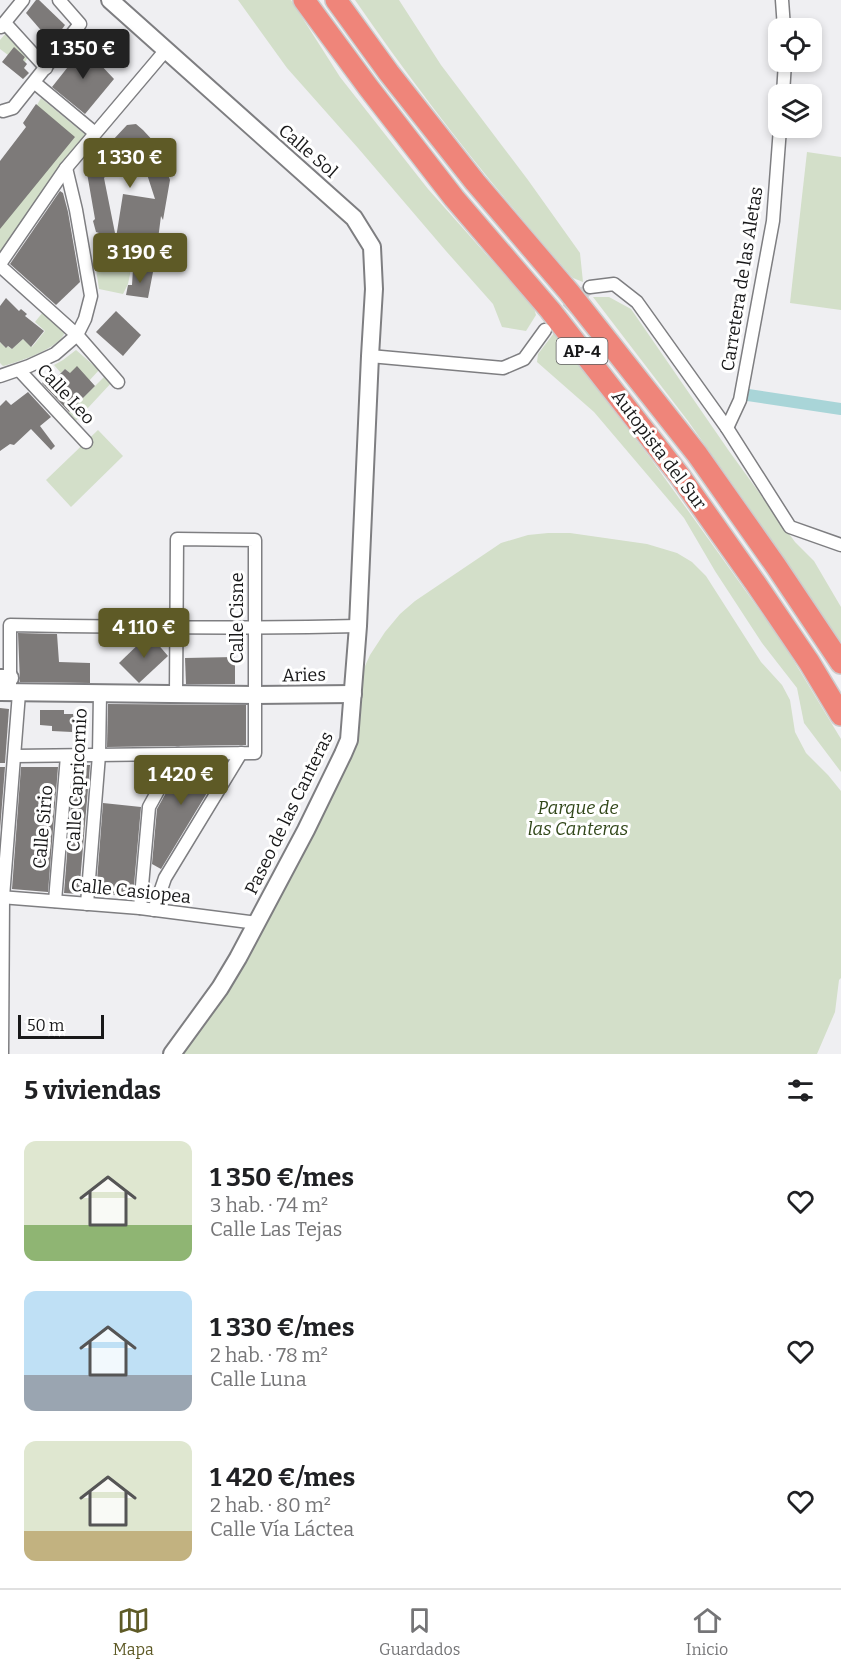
<!DOCTYPE html>
<html lang="es">
<head>
<meta charset="utf-8">
<style>
  :root { --surface:#fff; --page:#f6f6f6; --text:#202124; --muted:#757577; --line:#e0e0e0; --accent:#5e5a26 }
  body { margin:0; font-family:Bitter,serif; background:var(--page); color:var(--text); height:100vh; display:flex; flex-direction:column; font-size:22px; white-space:nowrap }
  * { box-sizing:border-box; margin:0 }
  p { font-size:20px; color:var(--muted) }
  .icon { flex:none; width:33px; height:33px; fill:none; stroke:currentColor; stroke-width:2; stroke-linecap:round; stroke-linejoin:round }
  .map { position:relative; height:1054px; overflow:hidden }
  .sheet { display:flex; flex-direction:column; background:var(--surface); flex:1 }
  .sheet>* { flex:none }
  .controls { position:absolute; left:768px; top:18px; display:grid; gap:12px }
  .controls a { display:grid; place-items:center; width:54px; height:54px; border-radius:12px; background:var(--surface); box-shadow:0 3px 9px #0003; font-size:30px }
  .scale { position:absolute; left:18px; bottom:15px; width:86px; box-sizing:border-box; padding-left:6px; border:3px solid #181819; border-top:0; font-size:16px; line-height:21px; white-space:nowrap; color:#181819; -webkit-text-stroke:4px #fff; paint-order:stroke }
  .price { position:absolute; translate:-50% -51px; padding:0 14px; border-radius:6px; background:var(--accent); color:#fff; font-size:20px; line-height:39px; filter:drop-shadow(0 2px 3px #0008) }
  .price::after { content:''; position:absolute; left:50%; top:36px; width:18px; height:14px; margin-left:-9px; background:inherit; clip-path:polygon(0 0,100% 0,50% 100%) }
  .price.active { background:#222; color:#fff }
  ul { padding:0; list-style:none }
  li { display:flex; align-items:center; gap:18px; height:150px; padding:0 24px }
  li span { display:grid; place-items:center; flex:none; width:168px; height:120px; border-radius:12px; color:#555 }
  li>.icon { margin-inline-start:auto }
  span .icon { width:72px; height:72px; fill:#fffc; stroke-width:1 }
  li b { font-size:26px }
  h2 { display:flex; justify-content:space-between; align-items:center; height:72px; padding:0 24px; font-size:26px }
  .tabs { display:flex; justify-content:space-around; align-items:center; height:84px; border-top:2px solid var(--line); background:var(--surface); font-size:16px; color:var(--muted) }
  .tabs a { display:grid; justify-items:center; gap:3px }
  .tabs .active { color:var(--accent) }
  .map>svg:first-child { display:block }
</style>
</head>
<body>
<div class="map">
<svg width="841" height="1054" viewBox="0 0 841 1054">
  <rect width="100%" height="100%" fill="#efeff2"/>
  <g fill="#d3dfc9">
    <polygon points="238,0 291,0 340,77 428,189 534,308 536,315 526,331 502,327 493,304 446,251 358,148 287,68"/>
    <path d="M355 0H399L441 65 528 180 580 253 583 282 573 278C495 190 422 97 355 0Z"/>
    <polygon points="6,33 28,57 25,62 23,60 25,57 14,48 8,55 0,49 0,40"/>
    <polygon points="41,98 87,136 0,254 0,229 37,105"/>
    <polygon points="807,152 841,157 841,310 790,303"/>
    <polygon points="93,249 127,256 125,268 131,269 128,284 123,294 99,289"/>
    <polygon points="593,297 609,297 631,309 729,451 795,542 814,561 841,607 841,647 746,503 688,421"/>
    <path d="M43 312 65 332C60 348 19 362 3 366L0 363V342L5 347 7 346 12 349 23 339 32 347 45 331 35 322Z"/>
    <polygon points="554,333 651,459 783,643 841,739 841,772 804,723 797,688 762,643 715,571 684,518 594,412 537,362 538,354"/>
    <polygon points="76,350 99,370 88,382 70,373 65,369 61,373 54,365 63,360"/>
    <polygon points="106,375 113,381 73,424 54,403 56,400 68,413"/>
    <polygon points="98,430 123,456 71,507 46,480"/>
    <polygon points="548,533 570,533 647,544 677,553 692,562 706,576 761,662 782,685 790,700 795,732 806,753 828,775 841,791 841,978 839,980 835,1012 817,1054 181,1054 241,970 340,779 354,747 360,677 370,655 385,632 400,614 415,601 501,543 528,535"/>
  </g>
  <g fill="none" stroke-linecap="round" stroke-linejoin="round">
    <polyline stroke="#a9d5d8" stroke-width="12" points="748,395 841,409"/>
  </g>
  <g fill="#7d7a79" fill-rule="evenodd">
    <polygon points="36,0 39,0 65,25 52,43 26,13"/>
    <polygon points="81,44 114,79 85,114 52,87 75,58 71,55"/>
    <polygon points="14,47 25,57 23,60 27,64 24,68 29,73 23,79 2,62"/>
    <polygon points="36,104 75,137 0,229 0,161 26,127 23,123"/>
    <path d="M136 124 143 130 168 157 164 163 170 180 163 220 161 216 157 247 98 239 99 233 96 232 93 221 95 219 87 173 108 168 96 158 127 125ZM123 156 144 165 155 199 123 194 116 238 104 178Z"/>
    <polygon points="60,191 63,193 68,212 80,282 56,305 10,264"/>
    <polygon points="133,269 153,272 148,298 126,295 128,285 132,285"/>
    <polygon points="6,298 19,311 21,309 27,314 25,316 44,331 31,347 23,339 12,349 8,346 6,348 0,342 0,306"/>
    <polygon points="116,311 141,335 123,356 96,332"/>
    <polygon points="77,366 95,386 69,412 42,383 54,373 57,377 65,369 70,373"/>
    <polygon points="28,392 51,417 40,426 55,446 51,450 31,429 14,445 10,444 0,451 0,406 6,400 11,405"/>
    <polygon points="18,633 57,634 59,662 90,663 90,683 20,682"/>
    <polygon points="148,635 150,635 168,656 139,683 119,663"/>
    <polygon points="235,657 235,684 186,684 185,658"/>
    <polygon points="108,704 246,705 246,745 107,747"/>
    <polygon points="0,708 9,709 5,763 0,763"/>
    <polygon points="40,710 64,710 64,714 73,714 74,724 72,724 72,732 52,731 52,726 40,725"/>
    <polygon points="183,762 210,762 222,768 161,869 152,864 157,809"/>
    <polygon points="74,765 90,765 79,894 64,893"/>
    <polygon points="0,767 5,767 0,830"/>
    <polygon points="21,767 58,767 48,892 12,889"/>
    <polygon points="103,803 141,807 133,896 96,894"/>
  </g>
  <g fill="none" stroke-linecap="round" stroke-linejoin="round">
    <polyline stroke="#cfcfd1" stroke-width="12" stroke-dasharray="12 6" stroke-linecap="butt" points="554,322 590,287"/>
    <g stroke="#7e7e81" stroke-width="15">
      <g id="street">
        <polyline points="782,0 784,28"/>
        <polyline points="5,23 46,68"/>
        <polyline points="1,27 23,0"/>
        <polyline points="35,83 95,133"/>
        <polyline points="783,94 785,62"/>
        <polyline points="3,111 13,108 80,24 59,0"/>
        <polyline points="0,264 66,168 165,51"/>
        <polyline points="0,266 77,335 118,382"/>
        <polyline points="590,287 614,284 637,302 727,428 740,400 773,221 780,128"/>
        <polyline points="370,356 503,368 524,359 545,330"/>
        <polyline points="19,370 86,442"/>
        <polyline points="0,376 29,366 55,354 77,335 85,319 91,296 76,210 66,168"/>
        <polyline points="727,428 790,527 841,545"/>
        <path d="M10 686V625C126 627 242 629 358 626"/>
        <polyline points="15,756 255,753 255,540 177,539 176,695"/>
        <polyline points="0,897 140,908 257,923"/>
        <polyline points="55,901 67,756"/>
        <polyline points="87,904 99,755 100,694"/>
        <polyline points="140,908 149,807 178,754"/>
        <polyline points="154,910 165,878 241,753"/>
        <polyline points="2,1054 3,897 19,693"/>
      </g>
    </g>
    <g stroke="#7e7e81" stroke-width="20">
      <g id="secondary">
        <polyline points="110,0 354,218 372,247 374,289 370,356 358,626 349,740 343,754 306,830 238,958 220,988 172,1054"/>
        <polyline points="0,678 10,678"/>
        <polyline points="0,692 255,695 353,694"/>
      </g>
    </g>
    <g stroke="#ccc" stroke-width="24">
      <g id="highway">
        <polyline points="304,0 368,87 454,198 550,310 679,475 756,584 809,662 841,715"/>
        <polyline points="336,0 389,73 475,182 569,292 697,454 776,566 841,663"/>
      </g>
    </g>
    <use href="#street" stroke="#fff" stroke-width="12"/>
    <use href="#secondary" stroke="#fff" stroke-width="16"/>
    <use href="#highway" stroke="#ef857a" stroke-width="21"/>
  </g>
  <g text-anchor="middle" dominant-baseline="central" stroke-width="6" stroke-linejoin="round" paint-order="stroke">
    <rect fill="#fff" stroke="#5d5d5e" stroke-width="1.5" x="556.5" y="338" width="51" height="26" rx="4.5"/>
    <g font-size="16" font-weight="bold" fill="#181819">
      <text x="582" y="351">AP-4</text>
    </g>
    <g font-size="18" fill="#181819" stroke="#fff">
      <text transform="translate(308 151) rotate(41)">Calle Sol</text>
      <text transform="translate(742 279) rotate(-81)">Carretera de las Aletas</text>
      <text transform="translate(66 394) rotate(47)">Calle Leo</text>
      <text transform="translate(659 450) rotate(53)">Autopista del Sur</text>
      <text transform="translate(237 618) rotate(-90)">Calle Cisne</text>
      <text transform="translate(304 675) rotate(-1)">Aries</text>
      <text transform="translate(77 780) rotate(-87)">Calle Capricornio</text>
      <text transform="translate(289 813) rotate(-64)">Paseo de las Canteras</text>
      <text transform="translate(43 827) rotate(-85)">Calle Sirio</text>
      <text transform="translate(131 891) rotate(6)">Calle Casiopea</text>
    </g>
    <g font-size="18" font-style="italic" fill="#314719" stroke="#fff">
      <text x="578" y="808">Parque de<tspan x="578" dy="21">las Canteras</tspan></text>
    </g>
  </g>
</svg>
<div class="controls">
<a><svg class="icon" aria-label="locate" viewBox="0 0 24 24"><circle cx="12" cy="12" r="6"/><path d="M12 2v4M12 18v4M2 12h4M18 12h4"/></svg></a>
<a><svg class="icon" aria-label="layers" viewBox="0 0 24 24"><path d="M12 4l9 5-9 5-9-5zM3 14l9 5 9-5"/></svg></a>
</div>
<div class="scale">50 m</div>
<b class="price active" style="left:83px;top:80px">1 350 €</b>
<b class="price" style="left:130px;top:189px">1 330 €</b>
<b class="price" style="left:140px;top:284px">3 190 €</b>
<b class="price" style="left:144px;top:659px">4 110 €</b>
<b class="price" style="left:181px;top:806px">1 420 €</b>
</div>
<section class="sheet">
<h2>5 viviendas<svg class="icon" aria-label="filters" viewBox="0 0 24 24"><path d="M4 7h16M4 17h16"/><circle cx="9" cy="7" r="2"/><circle cx="15" cy="17" r="2"/></svg></h2>
<ul>
<li><span style="background:linear-gradient(#dfe7d0 70%,#8fb573 0)"><svg class="icon" aria-label="home" viewBox="0 0 24 24"><path d="M3 11l9-7 9 7M6 9v11h12V9"/></svg></span><div><b>1 350 €/mes</b><p>3 hab. · 74 m²</p><p>Calle Las Tejas</p></div><svg class="icon" aria-label="heart" viewBox="0 0 24 24"><path d="M12 20l-8-8c-3-5 5-10 8-4 3-6 11-1 8 4z"/></svg></li>
<li><span style="background:linear-gradient(#bfe0f5 70%,#9aa5b1 0)"><svg class="icon" aria-label="home" viewBox="0 0 24 24"><path d="M3 11l9-7 9 7M6 9v11h12V9"/></svg></span><div><b>1 330 €/mes</b><p>2 hab. · 78 m²</p><p>Calle Luna</p></div><svg class="icon" aria-label="heart" viewBox="0 0 24 24"><path d="M12 20l-8-8c-3-5 5-10 8-4 3-6 11-1 8 4z"/></svg></li>
<li><span style="background:linear-gradient(#dfe7d0 75%,#c2b280 0)"><svg class="icon" aria-label="home" viewBox="0 0 24 24"><path d="M3 11l9-7 9 7M6 9v11h12V9"/></svg></span><div><b>1 420 €/mes</b><p>2 hab. · 80 m²</p><p>Calle Vía Láctea</p></div><svg class="icon" aria-label="heart" viewBox="0 0 24 24"><path d="M12 20l-8-8c-3-5 5-10 8-4 3-6 11-1 8 4z"/></svg></li>
</ul>
</section>
<nav class="tabs">
<a class="active"><svg class="icon" aria-label="map" viewBox="0 0 24 24"><path d="M3 6l6-2 6 2 6-2v14l-6 2-6-2-6 2zM9 4v14M15 6v14"/></svg>Mapa</a>
<a><svg class="icon" aria-label="saved" viewBox="0 0 24 24"><path d="M7 4h10v16l-5-4-5 4z"/></svg>Guardados</a>
<a><svg class="icon" aria-label="home" viewBox="0 0 24 24"><path d="M3 11l9-7 9 7M6 9v11h12V9"/></svg>Inicio</a>
</nav>
</body>
</html>
